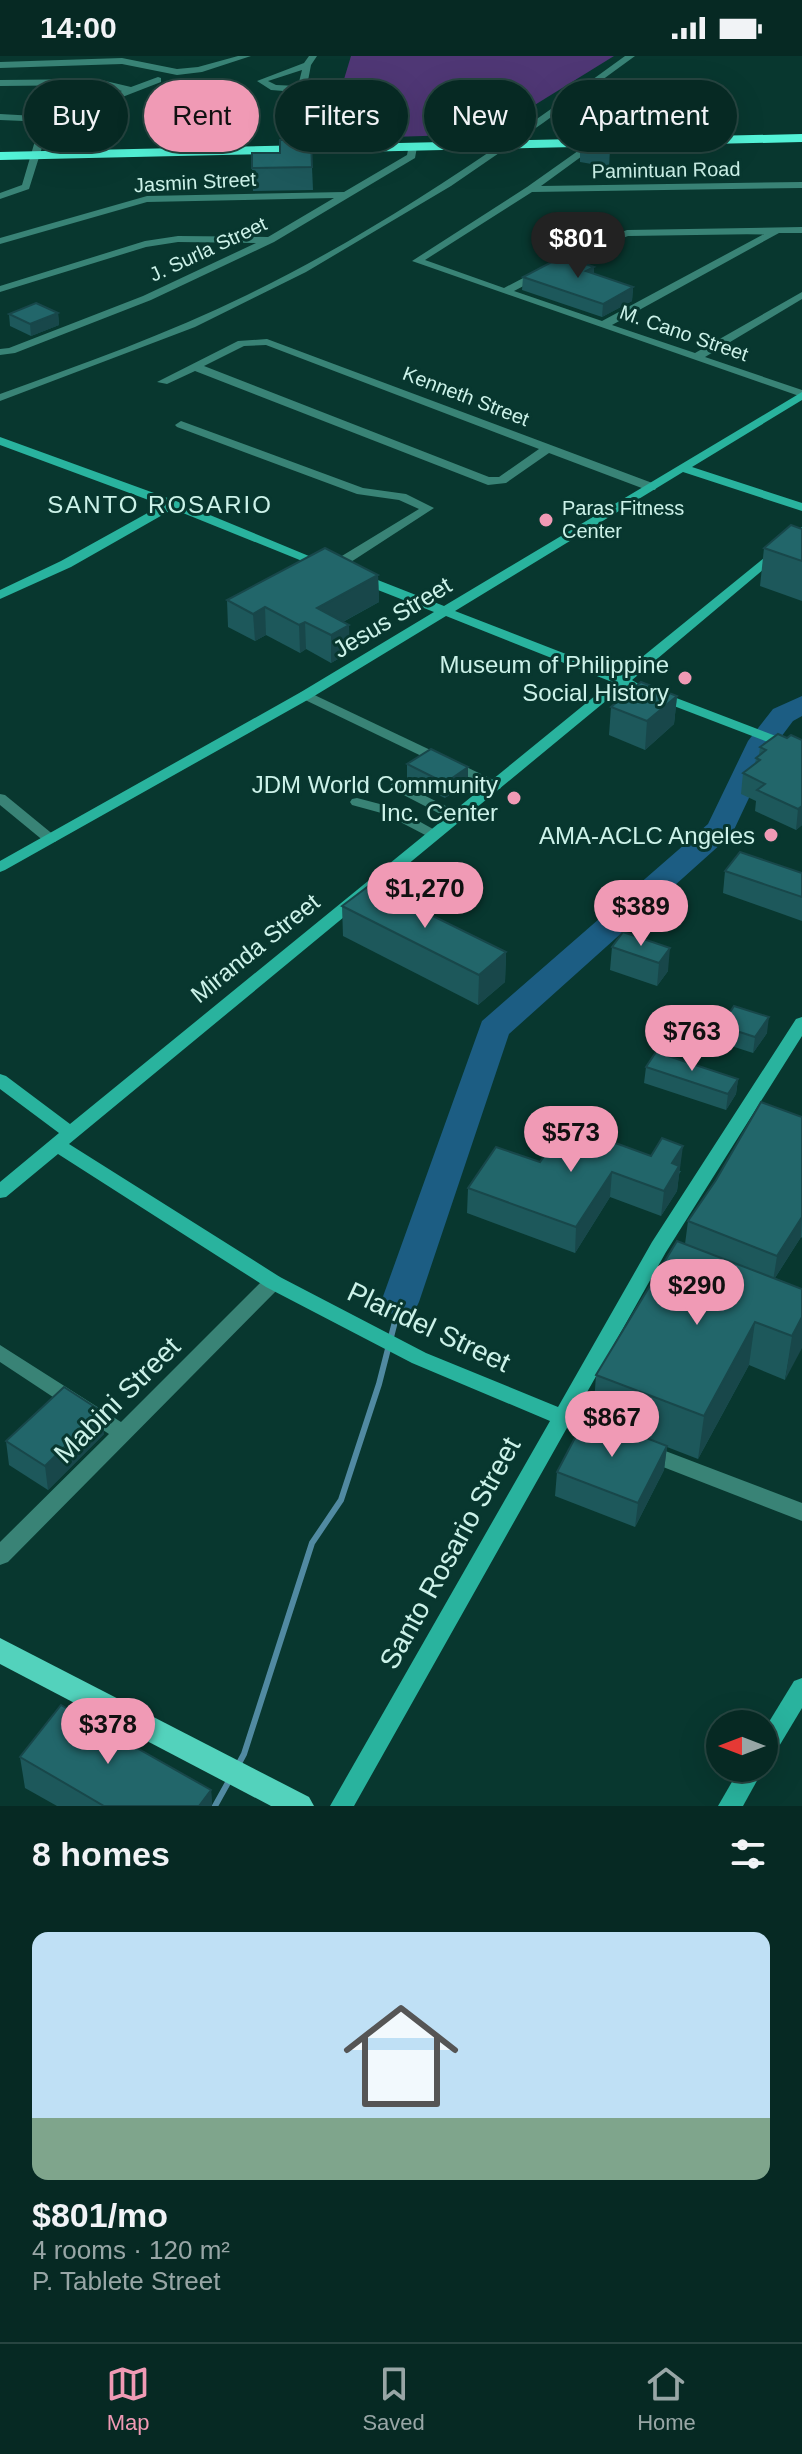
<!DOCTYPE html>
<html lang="en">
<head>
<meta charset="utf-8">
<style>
  :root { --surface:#062923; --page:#143530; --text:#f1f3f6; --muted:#98a6a6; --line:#274541; --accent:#f09ab5 }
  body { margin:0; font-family:Arial,sans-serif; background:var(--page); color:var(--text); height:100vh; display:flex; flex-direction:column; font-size:30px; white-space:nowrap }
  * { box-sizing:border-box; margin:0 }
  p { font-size:26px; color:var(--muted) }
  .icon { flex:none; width:44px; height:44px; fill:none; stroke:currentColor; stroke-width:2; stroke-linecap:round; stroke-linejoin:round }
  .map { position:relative; height:1750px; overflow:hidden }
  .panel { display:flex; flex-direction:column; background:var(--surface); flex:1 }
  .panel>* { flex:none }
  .banner { position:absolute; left:24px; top:24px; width:754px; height:72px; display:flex; gap:16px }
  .needle { width:52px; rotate:270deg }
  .buttons { position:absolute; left:706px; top:1654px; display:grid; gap:16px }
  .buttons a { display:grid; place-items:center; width:72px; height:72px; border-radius:50%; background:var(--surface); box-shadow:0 8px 32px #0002,0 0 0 2px var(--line); font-size:40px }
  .price { position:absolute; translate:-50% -68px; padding:0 18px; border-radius:28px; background:var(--accent); color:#111; font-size:26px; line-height:52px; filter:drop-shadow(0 2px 4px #0008) }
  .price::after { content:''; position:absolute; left:50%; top:48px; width:24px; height:18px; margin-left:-12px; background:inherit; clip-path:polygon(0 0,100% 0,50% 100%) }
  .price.selected { background:#222; color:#fff }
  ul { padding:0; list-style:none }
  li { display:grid; align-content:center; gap:16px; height:424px; padding:0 32px }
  li span { display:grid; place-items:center; height:248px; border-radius:16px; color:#555 }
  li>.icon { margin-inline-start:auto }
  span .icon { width:144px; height:144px; fill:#fffc; stroke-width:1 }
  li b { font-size:34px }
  h2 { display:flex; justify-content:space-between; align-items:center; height:96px; padding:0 32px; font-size:34px }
  .chip { padding:0 28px; border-radius:36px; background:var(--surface); box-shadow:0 8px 32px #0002,0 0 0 2px var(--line); font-size:28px; line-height:72px }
  .chip.selected { background:var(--accent); color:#111 }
  .status { display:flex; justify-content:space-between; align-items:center; height:56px; padding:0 40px; background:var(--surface); direction:ltr }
  .status svg { height:22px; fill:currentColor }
  .tab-bar { display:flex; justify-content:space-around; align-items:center; height:112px; border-top:2px solid var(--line); background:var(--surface); font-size:22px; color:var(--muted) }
  .tab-bar a { display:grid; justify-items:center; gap:4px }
  .tab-bar .selected { color:var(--accent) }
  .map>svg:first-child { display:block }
</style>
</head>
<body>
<div class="status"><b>14:00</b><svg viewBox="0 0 49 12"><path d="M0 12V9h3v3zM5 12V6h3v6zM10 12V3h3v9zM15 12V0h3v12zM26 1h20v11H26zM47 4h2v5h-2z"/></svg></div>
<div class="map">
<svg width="802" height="1750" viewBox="0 0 802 1750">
  <rect width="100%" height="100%" fill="#08372f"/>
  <polygon fill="#4f3775" points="351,0 614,0 488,78 326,83"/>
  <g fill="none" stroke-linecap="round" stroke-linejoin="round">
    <g stroke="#518aa2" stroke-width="6">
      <polyline points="237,1711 244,1698 312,1487 341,1444 379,1328 400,1246"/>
      <polyline points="215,1750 230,1723"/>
    </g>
    <polygon fill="#1c5d83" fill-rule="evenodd" points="802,640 802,660 793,665 772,693 732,778 509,978 419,1246 414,1256 400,1260 386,1256 381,1246 482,965 708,768 748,685 773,653"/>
    <g fill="#398376" fill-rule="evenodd">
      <polygon points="238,0 251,0 202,16 177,19 122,8 0,12 0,6 122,2 177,13 198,11"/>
      <path d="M309 0H317L311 9 302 56 289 93 281 95 297 36 271 34 257 25 304 7ZM302 14 298 30 276 29 268 25Z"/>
      <path d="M625 0H635L543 67 451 130 306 216 195 271 0 345V338C83 308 167 278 247 239 381 174 505 87 625 0Z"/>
      <polygon points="158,21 161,22 161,26 58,66 46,79 29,133 0,143 0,137 22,129 37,78 48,66 0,64 0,58 54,61 122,35 97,29 0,30 0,24 97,23 131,31"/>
      <path d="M592 85 600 87 541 130 802 126V132L532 136 425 204 504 232 584 190 627 174 802 171V177H779L612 269 695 297 802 236V243L705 301 802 334V341L412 205 527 131ZM764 178 602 265 514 235 592 194 628 180Z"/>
      <polygon points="409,89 417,91 415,102 274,186 151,244 15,297 0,299 0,293 9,292 143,240 256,187 178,186 146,191 0,236 0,230 145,185 178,180 268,181 334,142 147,146 0,188 0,182 147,140 344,136 407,99"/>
      <path d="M267 283 655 428 657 431 655 434H647L549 397 506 427 488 429 195 315 167 328 157 326 238 285ZM266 289 539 393 499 421H489L204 310 244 290Z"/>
      <polygon points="181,365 363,432 406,438 434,452 337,515 327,515 327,509 419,453 399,444 357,438 177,371 175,369"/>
      <polygon points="306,635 500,727 502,730 500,733 490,733 301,642 299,639 301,636"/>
      <polygon points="397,726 460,757 463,760 455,765 450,763 392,733 390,730 392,727"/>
      <polygon points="0,738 5,739 55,780 58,783 55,786 45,786 0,749"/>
      <polygon points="357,742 395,752 442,778 434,783 429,781 385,758 352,749 350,746 352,743"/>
      <polygon points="273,1219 280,1221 282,1226 280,1231 8,1506 0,1509 0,1486 109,1378 0,1306 0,1289 121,1366 266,1221"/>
      <polygon points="561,1353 606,1371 609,1377 606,1383 599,1385 554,1367 551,1361 554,1355"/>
      <polygon points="647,1388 802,1447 802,1465 640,1402 637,1396 640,1390"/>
    </g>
    <g fill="#29b39e" fill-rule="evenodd">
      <polygon points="802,336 802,344 692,411 802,447 802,455 683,416 455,555 620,619 802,471 802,481 632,624 640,629 638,632 624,630 69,1088 280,1221 426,1297 558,1351 652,1186 796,963 802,961 802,980 666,1196 354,1750 330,1750 550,1365 412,1307 266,1231 58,1098 6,1141 0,1142 0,1126 59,1077 0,1033 0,1018 6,1020 70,1068 612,626 446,560 311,642 5,814 0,816 0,805 301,636 434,556 355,525 355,519 365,519 444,550"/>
      <polygon points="0,381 176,445 333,510 332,513 322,513 173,453 71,511 0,543 0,534 61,505 162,449 0,389"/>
      <polygon points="658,635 802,690 802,699 653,642 651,639 653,636"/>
      <polygon points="802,1622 802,1652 772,1702 764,1705 764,1674 794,1625"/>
      <polygon points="764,1711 764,1712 743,1750 718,1750 740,1712"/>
    </g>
    <polygon fill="#53d2bc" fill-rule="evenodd" points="0,1582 309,1741 314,1750 271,1750 0,1608"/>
    <polygon fill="#53f3d8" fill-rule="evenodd" points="802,78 802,86 0,104 0,96"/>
  </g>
  <g fill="#1d585b">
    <polygon points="580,89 610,94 609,111 580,106"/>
    <polygon points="312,111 313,134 253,135 252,112"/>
    <polygon points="594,211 594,218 633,231 632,245 602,261 522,234 523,221"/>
    <polygon points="58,257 59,269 31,280 10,270 9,258"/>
    <polygon points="802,473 802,545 760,530 764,492"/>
    <polygon points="378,519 379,546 343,566 350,596 331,607 306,593 300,597 266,579 255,585 228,571 227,544"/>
    <polygon points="677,640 674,668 645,694 609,679 611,651"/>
    <polygon points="787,682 802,684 802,769 796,774 755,755 756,745 741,738 743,717 755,708 756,702 759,699 760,691"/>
    <polygon points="407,708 468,711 468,726 445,742 407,723"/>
    <polygon points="725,815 802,817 802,865 723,837"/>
    <polygon points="342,850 506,896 505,926 478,949 343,880"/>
    <polygon points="623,876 668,915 657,930 610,914 612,891"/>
    <polygon points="721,970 767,977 753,997 719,986"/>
    <polygon points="646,1011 738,1023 736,1038 726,1054 644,1027"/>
    <polygon points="802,1061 802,1182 801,1181 775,1222 802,1233 785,1324 749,1309 698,1403 667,1391 664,1414 635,1471 555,1440 557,1416 593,1361 596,1319 685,1188 688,1165"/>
    <polygon points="540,1106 681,1115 679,1118 677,1135 661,1160 610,1141 575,1197 467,1157 468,1132"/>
    <polygon points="104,1378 48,1434 9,1409 6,1385"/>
    <polygon points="20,1701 211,1734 212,1750 57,1750 25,1732"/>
  </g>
  <g fill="#18474a">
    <polygon points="594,211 594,224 586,215"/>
    <polygon points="633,231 632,245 602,261 603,248"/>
    <polygon points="58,257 59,269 31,280 30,268"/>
    <polygon points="378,519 379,546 324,576 317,552"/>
    <polygon points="265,551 266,579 255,585 253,558"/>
    <polygon points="305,566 306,593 300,597 299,569"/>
    <polygon points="349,569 350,596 331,607 331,579"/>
    <polygon points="677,640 674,668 645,694 647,665"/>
    <polygon points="468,711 468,726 445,742 445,727"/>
    <polygon points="802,750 802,769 796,774 798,753"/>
    <polygon points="670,892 668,915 657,930 659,907"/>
    <polygon points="506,896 505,926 478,949 479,919"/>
    <polygon points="769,961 767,977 753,997 755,981"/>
    <polygon points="738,1023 736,1038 726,1054 728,1038"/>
    <polygon points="683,1090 677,1135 661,1160 664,1135 672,1107"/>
    <polygon points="612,1116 610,1141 575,1197 576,1171"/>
    <polygon points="802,1161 801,1181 773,1225 777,1200"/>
    <polygon points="802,1261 802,1292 785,1324 792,1280"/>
    <polygon points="755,1266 749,1309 698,1403 704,1360"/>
    <polygon points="101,1355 104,1378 48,1434 45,1410"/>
    <polygon points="667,1390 664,1414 635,1471 638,1447"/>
    <polygon points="211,1734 212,1750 199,1750"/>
  </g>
  <g fill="#22666a" stroke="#18474a" stroke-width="2">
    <polygon points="592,80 608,80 610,94 580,89"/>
    <polygon points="280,84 311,84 312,111 252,112 252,97 280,97"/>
    <polygon points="563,200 594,211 586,215 633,231 603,248 523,221"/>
    <polygon points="36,247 58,257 30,268 9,258"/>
    <polygon points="791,469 802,473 802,505 764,492"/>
    <polygon points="325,492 378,519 317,552 349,569 331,579 305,566 299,569 265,551 253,558 227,544"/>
    <polygon points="641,626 677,640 647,665 611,651"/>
    <polygon points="778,678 787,682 791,679 802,684 802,750 798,753 757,734 765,728 743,717 760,704 756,702 766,694 760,691"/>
    <polygon points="431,693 468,711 445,727 407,708"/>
    <polygon points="740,796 802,817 802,841 725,815"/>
    <polygon points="370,829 506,896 479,919 342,850"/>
    <polygon points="623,876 670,892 659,907 612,891"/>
    <polygon points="734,950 769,961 755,981 721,970"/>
    <polygon points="656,996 738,1023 728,1038 646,1011"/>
    <polygon points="761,1046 802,1061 802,1161 777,1200 688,1165 716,1124"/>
    <polygon points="566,1069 651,1100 662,1082 683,1090 672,1107 679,1110 664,1135 612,1116 576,1171 468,1132 496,1091 540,1106"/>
    <polygon points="677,1185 802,1233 802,1261 792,1280 755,1266 704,1360 596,1319"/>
    <polygon points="64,1331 101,1355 45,1410 6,1385"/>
    <polygon points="587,1359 667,1390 638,1447 557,1416"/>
    <polygon points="61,1649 211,1734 199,1750 104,1750 20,1701"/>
  </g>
  <g fill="#f09ab5" stroke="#08372f" stroke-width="3">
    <circle cx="546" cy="464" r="8"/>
    <circle cx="685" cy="622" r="8"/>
    <circle cx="514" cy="742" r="8"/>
    <circle cx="771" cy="779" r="8"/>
  </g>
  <g text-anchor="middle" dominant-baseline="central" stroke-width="6" stroke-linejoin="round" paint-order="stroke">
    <g font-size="20" fill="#ccf2e9" stroke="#08372f">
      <text transform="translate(666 114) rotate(-1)">Pamintuan Road</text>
      <text transform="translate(195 126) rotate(-3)">Jasmin Street</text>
      <text transform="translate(208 193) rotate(-25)">J. Surla Street</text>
      <text transform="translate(684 277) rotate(19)">M. Cano Street</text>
      <text transform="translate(466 340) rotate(21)">Kenneth Street</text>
    </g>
    <g font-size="20" fill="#ccf2e9" stroke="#08372f" text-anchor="start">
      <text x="562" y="452">Paras Fitness<tspan x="562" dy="23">Center</tspan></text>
    </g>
    <g font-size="24" letter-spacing="2" fill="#ccf2e9" stroke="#08372f">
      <text x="160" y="448">SANTO ROSARIO</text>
    </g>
    <g font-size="24" fill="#ccf2e9" stroke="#08372f">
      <text transform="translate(392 561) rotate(-31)">Jesus Street</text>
      <text transform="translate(255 892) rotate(-39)">Miranda Street</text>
    </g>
    <g font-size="24" fill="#ccf2e9" stroke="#08372f" text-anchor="end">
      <text x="669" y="608">Museum of Philippine<tspan x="669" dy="28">Social History</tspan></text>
      <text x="498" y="728">JDM World Community<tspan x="498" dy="28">Inc. Center</tspan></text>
      <text x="755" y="779">AMA-ACLC Angeles</text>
    </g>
    <g font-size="28" fill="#ccf2e9" stroke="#08372f">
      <text transform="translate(429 1271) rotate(25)">Plaridel Street</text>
      <text transform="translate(117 1344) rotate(-45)">Mabini Street</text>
      <text transform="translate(450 1497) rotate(-61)">Santo Rosario Street</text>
    </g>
  </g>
</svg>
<div class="buttons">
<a><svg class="needle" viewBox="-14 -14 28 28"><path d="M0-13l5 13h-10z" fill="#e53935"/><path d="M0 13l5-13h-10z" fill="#98a6a6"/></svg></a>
</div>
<b class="price selected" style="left:578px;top:224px">$801</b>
<b class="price" style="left:425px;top:874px">$1,270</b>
<b class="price" style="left:641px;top:892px">$389</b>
<b class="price" style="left:692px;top:1017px">$763</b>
<b class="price" style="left:571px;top:1118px">$573</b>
<b class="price" style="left:697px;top:1271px">$290</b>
<b class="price" style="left:612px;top:1403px">$867</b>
<b class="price" style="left:108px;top:1710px">$378</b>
<div class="banner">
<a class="chip">Buy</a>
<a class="chip selected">Rent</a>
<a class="chip">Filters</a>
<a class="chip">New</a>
<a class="chip">Apartment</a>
</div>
</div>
<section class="panel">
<h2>8 homes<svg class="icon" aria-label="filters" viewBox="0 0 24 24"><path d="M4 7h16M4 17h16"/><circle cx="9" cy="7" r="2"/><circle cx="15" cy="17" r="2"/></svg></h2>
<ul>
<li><span style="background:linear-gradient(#bfe0f5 75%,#7fa58c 0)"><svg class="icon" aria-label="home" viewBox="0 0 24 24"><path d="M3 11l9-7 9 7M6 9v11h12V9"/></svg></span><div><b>$801/mo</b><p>4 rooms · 120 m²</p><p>P. Tablete Street</p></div></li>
</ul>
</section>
<nav class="tab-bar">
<a class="selected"><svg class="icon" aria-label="map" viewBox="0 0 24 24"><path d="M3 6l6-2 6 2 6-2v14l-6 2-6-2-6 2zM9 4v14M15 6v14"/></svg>Map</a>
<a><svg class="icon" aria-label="saved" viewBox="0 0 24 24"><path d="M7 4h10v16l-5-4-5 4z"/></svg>Saved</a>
<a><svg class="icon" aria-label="home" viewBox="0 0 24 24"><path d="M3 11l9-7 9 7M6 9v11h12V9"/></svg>Home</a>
</nav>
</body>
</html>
